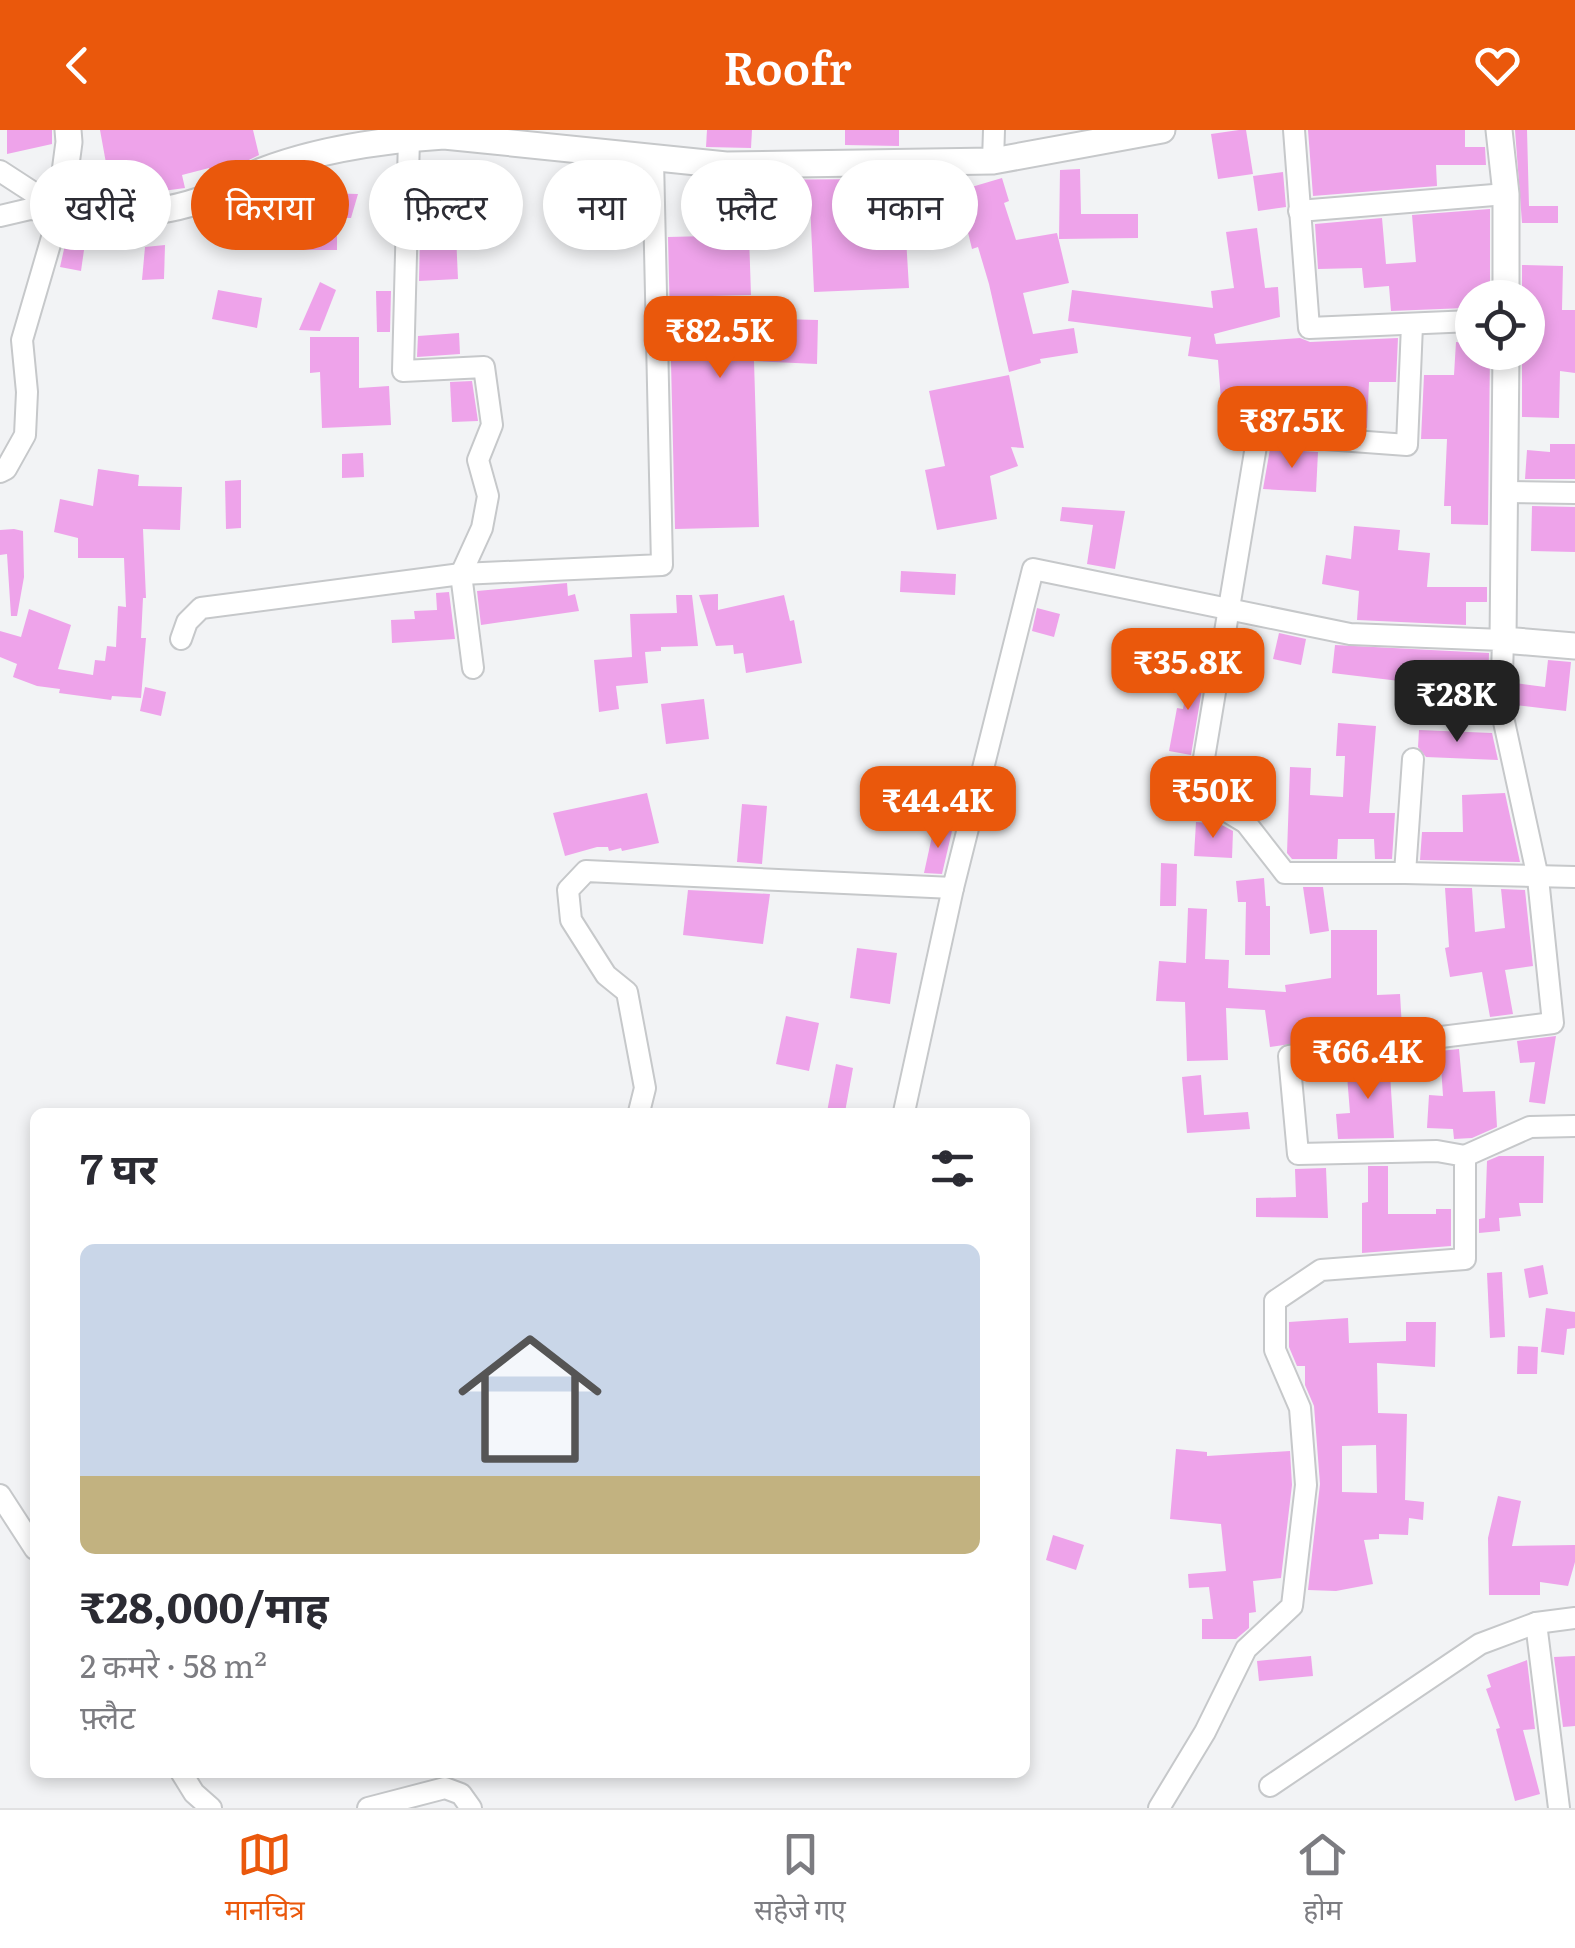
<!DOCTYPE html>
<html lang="hi">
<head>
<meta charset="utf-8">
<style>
  :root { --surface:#fff; --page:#f2f2f3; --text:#2b2b33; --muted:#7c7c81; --line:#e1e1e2; --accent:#ea580c }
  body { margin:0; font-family:Literata,"Noto Sans Devanagari",serif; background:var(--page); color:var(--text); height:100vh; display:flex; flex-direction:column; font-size:38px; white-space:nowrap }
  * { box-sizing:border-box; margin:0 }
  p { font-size:32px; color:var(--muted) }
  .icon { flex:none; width:55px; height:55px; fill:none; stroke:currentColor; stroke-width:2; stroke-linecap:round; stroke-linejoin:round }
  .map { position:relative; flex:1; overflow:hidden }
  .sheet { position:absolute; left:30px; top:978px; width:1000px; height:670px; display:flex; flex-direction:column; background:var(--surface); border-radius:15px; box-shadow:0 5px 15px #0003 }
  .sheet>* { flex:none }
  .top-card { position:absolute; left:30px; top:30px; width:1000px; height:90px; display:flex; gap:20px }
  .tools { position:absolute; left:1455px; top:150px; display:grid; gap:20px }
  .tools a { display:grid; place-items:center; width:90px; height:90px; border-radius:50%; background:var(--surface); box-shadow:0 5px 15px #0003; font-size:50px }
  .price { position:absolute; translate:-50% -85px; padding:0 22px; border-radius:20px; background:var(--accent); color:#fff; font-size:32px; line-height:65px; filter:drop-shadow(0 2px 5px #0008) }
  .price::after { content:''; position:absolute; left:50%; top:60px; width:30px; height:22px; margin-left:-15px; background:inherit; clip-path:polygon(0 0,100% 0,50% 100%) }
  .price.current { background:#222; color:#fff }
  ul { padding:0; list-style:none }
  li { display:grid; align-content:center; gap:20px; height:530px; padding:0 50px }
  li span { display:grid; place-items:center; height:310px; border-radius:15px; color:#555 }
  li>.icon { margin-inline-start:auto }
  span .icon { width:180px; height:180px; fill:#fffc; stroke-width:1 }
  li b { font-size:42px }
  h2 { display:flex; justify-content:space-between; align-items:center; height:120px; padding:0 50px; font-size:42px }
  .pill { padding:0 35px; border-radius:45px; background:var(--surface); box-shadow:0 5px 15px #0003; font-size:35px; line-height:90px }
  .pill.current { background:var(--accent); color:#fff }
  header { display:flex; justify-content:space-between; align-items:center; height:130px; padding:0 50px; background:var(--accent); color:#fff; font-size:45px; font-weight:600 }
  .tabs { display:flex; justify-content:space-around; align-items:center; height:140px; border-top:2px solid var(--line); background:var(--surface); font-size:28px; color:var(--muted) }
  .tabs a { display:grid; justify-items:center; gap:5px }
  .tabs .current { color:var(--accent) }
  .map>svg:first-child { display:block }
</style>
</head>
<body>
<header><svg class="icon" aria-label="back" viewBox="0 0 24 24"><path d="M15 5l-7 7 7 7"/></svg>Roofr<svg class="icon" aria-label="heart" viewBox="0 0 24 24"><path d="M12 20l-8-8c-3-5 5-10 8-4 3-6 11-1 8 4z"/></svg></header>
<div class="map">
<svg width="1575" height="1678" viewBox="0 0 1575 1678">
  <rect width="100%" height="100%" fill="#f2f3f5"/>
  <g fill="#eea3ea" fill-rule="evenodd">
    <polygon points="7,0 52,0 52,14 7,24"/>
    <polygon points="100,0 253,0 259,25 212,48 209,38 182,45 185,58 118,67 115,46 92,49 90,35 106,33"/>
    <polygon points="707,0 752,0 751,18 706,17"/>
    <polygon points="845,0 899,0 899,16 845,15"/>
    <polygon points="1239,0 1246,0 1253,44 1218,49 1211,4"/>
    <polygon points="1308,0 1465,0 1465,17 1485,17 1486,35 1436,35 1437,56 1313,66"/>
    <polygon points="1515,0 1527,0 1529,76 1558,76 1558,93 1522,93"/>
    <polygon points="1080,39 1081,84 1138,84 1138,108 1059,109 1060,40"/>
    <polygon points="1283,42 1286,77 1258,81 1253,46"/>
    <polygon points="1002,48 1009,71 1004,73 1016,110 1057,103 1069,153 1023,163 1033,204 1074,198 1078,223 1040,229 1041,233 1009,242 989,154 978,117 972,119 958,61"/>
    <polygon points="884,49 884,92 905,91 909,158 814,162 810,72 743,75 743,61 712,62 712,50"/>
    <polygon points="320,63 358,64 351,88 337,88 337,120 305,120 305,112 283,112 283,97 318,97"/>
    <polygon points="640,78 641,102 613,103 612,79"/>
    <polygon points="1490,79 1490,168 1464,168 1465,178 1391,181 1389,156 1364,158 1362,138 1318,139 1315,94 1382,88 1386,134 1416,132 1412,85"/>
    <polygon points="69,97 87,99 81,141 60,137"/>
    <polygon points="1257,98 1265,158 1278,157 1280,187 1214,204 1216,214 1300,208 1310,212 1398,208 1396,252 1369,252 1367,298 1325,295 1324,272 1288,274 1287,292 1273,291 1274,266 1221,270 1218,230 1188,226 1191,207 1068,191 1072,160 1213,178 1211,161 1234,158 1226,102"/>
    <polygon points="456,105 458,149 419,151 420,107"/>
    <polygon points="749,105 751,165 712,166 713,187 818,190 817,234 754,231 759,397 675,399 668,107"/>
    <polygon points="165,115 164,149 142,150 145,117"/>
    <polygon points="1522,135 1563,136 1562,180 1575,180 1575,243 1560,241 1559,288 1522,287 1522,222 1528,222 1528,168 1522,168"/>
    <polygon points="320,152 336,160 320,201 299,200"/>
    <polygon points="218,160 262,168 257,198 212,189"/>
    <polygon points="376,161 391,161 390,202 377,202"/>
    <polygon points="459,203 460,224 417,227 418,206"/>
    <polygon points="310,207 359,207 359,258 389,256 391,295 322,298 320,242 310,243"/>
    <polygon points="1456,212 1472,213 1472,222 1490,222 1488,395 1451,394 1451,376 1444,376 1447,309 1421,309 1424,245 1454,245"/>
    <polygon points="1009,245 1024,318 1011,317 1018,336 990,346 997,389 937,400 925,340 945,336 929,261"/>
    <polygon points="472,251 478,291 452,292 450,252"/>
    <polygon points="1550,314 1575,314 1575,349 1525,349 1527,320 1550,322"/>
    <polygon points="1270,319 1318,322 1316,362 1263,359"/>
    <polygon points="363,323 364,347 342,348 342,324"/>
    <polygon points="98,339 139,345 138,356 182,357 180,400 143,399 146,468 143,468 141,508 146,508 141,568 112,566 111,570 59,563 60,559 37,556 13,547 17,534 0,527 0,501 21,507 29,479 71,495 58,539 93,545 95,530 105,531 107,516 116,517 118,476 126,477 124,428 78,428 78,408 54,402 60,369 93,376"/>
    <polygon points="241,350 241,398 226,399 225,351"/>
    <polygon points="1532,376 1575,377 1575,422 1531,421"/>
    <polygon points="1062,377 1125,381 1115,439 1087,434 1093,395 1060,391"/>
    <polygon points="1354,396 1400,400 1398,420 1430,423 1427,457 1487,457 1487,472 1466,472 1466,495 1357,490 1359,461 1322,454 1326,425 1351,429"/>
    <polygon points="14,399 23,401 24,447 17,486 11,486 7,424 0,425 0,400"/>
    <polygon points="901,441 956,444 955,465 900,462"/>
    <polygon points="567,453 568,466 575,464 579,481 481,495 477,461"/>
    <polygon points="449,462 455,509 392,513 391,490 415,489 414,481 437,480 436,463"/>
    <polygon points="718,464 718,480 784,465 790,491 794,490 802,533 746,543 743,523 734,524 733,515 716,516 699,465"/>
    <polygon points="676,465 692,465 698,516 661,517 661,521 645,522 648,553 616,556 619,579 599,582 594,530 632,527 630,484 677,483"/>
    <polygon points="1037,478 1060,484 1054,507 1032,501"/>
    <polygon points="1279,503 1306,509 1301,535 1273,529"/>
    <polygon points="1335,515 1489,523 1488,561 1408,556 1408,552 1332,543"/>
    <polygon points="1548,530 1571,532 1566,581 1515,575 1515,553 1545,557"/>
    <polygon points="1192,532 1206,535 1191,625 1169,621 1177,578 1183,579"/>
    <polygon points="145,557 166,562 161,586 140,581"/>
    <polygon points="704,569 709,609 666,614 661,574"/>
    <polygon points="1338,593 1376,596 1369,683 1395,683 1392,729 1375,729 1374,709 1338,709 1337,729 1292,729 1287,723 1290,637 1311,638 1310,665 1343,667 1345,626 1336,626"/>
    <polygon points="1419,600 1492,603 1498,630 1426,627 1418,617"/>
    <polygon points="647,663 659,713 622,721 621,718 609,721 608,717 597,717 565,726 553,683"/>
    <polygon points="1505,663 1520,732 1420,730 1422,702 1463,702 1462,665"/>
    <polygon points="742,674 767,676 762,734 737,732"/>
    <polygon points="1196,692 1220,694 1233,701 1232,728 1194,726"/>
    <polygon points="934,697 952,701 942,744 924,743"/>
    <polygon points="1161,733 1177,734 1176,776 1160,776"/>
    <polygon points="1264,748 1266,776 1270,776 1270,825 1245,825 1246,772 1238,772 1236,751"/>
    <polygon points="1303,757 1323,757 1329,801 1310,804"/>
    <polygon points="1445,758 1472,758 1475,802 1505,798 1501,759 1525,760 1533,836 1505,840 1513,884 1490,887 1482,842 1450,847 1445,818 1449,817"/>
    <polygon points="688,760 770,764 763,814 683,805"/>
    <polygon points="1188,778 1207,779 1205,829 1229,830 1228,858 1286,862 1285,855 1331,848 1331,800 1377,800 1377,865 1400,864 1402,898 1270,917 1265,880 1226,878 1228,930 1187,931 1185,872 1156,871 1159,831 1186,833"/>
    <polygon points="857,818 897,823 890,874 850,868"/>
    <polygon points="786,886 819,893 809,941 776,934"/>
    <polygon points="1556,906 1545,974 1529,972 1535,932 1520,933 1517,911"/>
    <polygon points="1459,919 1463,962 1495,961 1497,997 1472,1008 1454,1009 1453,999 1427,998 1429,965 1443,966 1440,921"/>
    <polygon points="1389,927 1394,1008 1338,1009 1336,984 1350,983 1346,933"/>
    <polygon points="836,934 853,938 845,982 827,982"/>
    <polygon points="1201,945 1204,985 1248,982 1250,999 1187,1003 1182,947"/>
    <polygon points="1499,1026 1544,1026 1543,1073 1519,1073 1521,1086 1499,1088 1500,1101 1479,1103 1479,1089 1485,1088 1487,1031"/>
    <polygon points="1368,1036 1388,1036 1388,1084 1436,1084 1436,1079 1451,1079 1451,1116 1362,1123 1362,1073 1368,1072"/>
    <polygon points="1326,1038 1328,1088 1256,1087 1256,1068 1296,1067 1295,1039"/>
    <polygon points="1543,1135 1548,1164 1529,1168 1524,1139"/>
    <polygon points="1502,1142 1505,1207 1490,1208 1487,1143"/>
    <polygon points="1546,1178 1575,1182 1575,1198 1567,1199 1564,1225 1541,1222"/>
    <path d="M1348 1188 1349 1213 1406 1211V1192H1436L1435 1237 1377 1233 1378 1283 1407 1284 1405 1370 1424 1372 1423 1390 1409 1388 1408 1405 1379 1404V1409L1364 1410 1373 1454 1336 1461 1308 1460 1320 1354 1314 1276 1305 1255V1236H1297L1289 1217V1192ZM1376 1315 1377 1363 1342 1362V1316Z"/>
    <polygon points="1518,1216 1538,1217 1537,1244 1517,1244"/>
    <polygon points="1176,1319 1207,1322 1207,1326 1290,1321 1292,1355 1281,1448 1253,1451 1256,1482 1249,1483 1249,1498 1236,1509 1202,1509 1202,1489 1213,1489 1209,1457 1189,1458 1188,1444 1226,1441 1221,1394 1170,1389"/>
    <polygon points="1498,1366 1521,1371 1512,1416 1575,1415 1575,1432 1568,1456 1540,1452 1540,1465 1489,1465 1488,1408"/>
    <polygon points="1053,1405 1084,1415 1076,1440 1046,1430"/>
    <polygon points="1311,1526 1313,1546 1259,1551 1257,1531"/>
    <polygon points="1575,1526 1575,1596 1563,1597 1554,1527"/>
    <polygon points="1527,1530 1535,1599 1523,1600 1540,1664 1515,1671 1496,1599 1500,1598 1486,1559 1491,1557 1487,1545"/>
  </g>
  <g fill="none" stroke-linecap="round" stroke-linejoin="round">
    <g stroke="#c6c8ca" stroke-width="24">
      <g id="minor">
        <polyline points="1294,0 1309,198 1472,191"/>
        <polyline points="409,8 403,241 484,237 492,295 478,330 488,366 482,398 461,444 473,538"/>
        <polyline points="993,31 994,0"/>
        <polyline points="0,41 60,80"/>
        <polyline points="1299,81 1506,64"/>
        <polyline points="0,86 30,79 58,80"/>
        <polyline points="1412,195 1407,315 1258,304 1198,664 1246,693 1285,743 1405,743 1575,747"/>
        <polyline points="0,342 6,339 25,305 27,262 22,210 60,80"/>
        <polyline points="1505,362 1575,363"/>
        <polyline points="181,509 187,492 201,478 461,444 662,435 653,29"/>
        <polyline points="1405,743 1413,629"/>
        <polyline points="639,982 645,958 627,862 606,845 571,790 568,760 586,741 953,758 1033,439 1350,504 1503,510 1501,578 1538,748 1553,893 1289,926 1298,1024 1437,1021 1465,1026 1465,1129 1321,1140 1275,1171 1275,1220 1300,1278 1306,1355 1292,1476 1246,1519 1205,1602 1159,1678"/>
        <polyline points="904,982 953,758"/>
        <polyline points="1465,1026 1530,997 1575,996"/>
        <polyline points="0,1365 35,1419"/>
        <polyline points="1536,1493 1559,1678"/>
        <polyline points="181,1642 194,1663 211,1678"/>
        <polyline points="1270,1656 1480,1514 1536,1493 1575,1488"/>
        <polyline points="368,1678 445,1658 461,1664 471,1678"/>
      </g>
    </g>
    <g stroke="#c6c8ca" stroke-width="29">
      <g id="tertiary">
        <path d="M68 0 69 12 60 80C106 86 154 86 198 71 220 64 240 50 262 41 319 19 383 10 444 6L726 35 993 31 1162 0"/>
        <polyline points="1499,0 1506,64 1506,168"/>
        <polyline points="1506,222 1503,510 1575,516"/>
      </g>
    </g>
    <use href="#minor" stroke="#fff" stroke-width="20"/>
    <use href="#tertiary" stroke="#fff" stroke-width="25"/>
  </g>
</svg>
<div class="tools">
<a><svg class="icon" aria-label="locate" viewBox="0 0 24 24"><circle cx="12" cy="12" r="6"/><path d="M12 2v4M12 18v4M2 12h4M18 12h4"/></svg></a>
</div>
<b class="price" style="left:720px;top:251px">₹82.5K</b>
<b class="price" style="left:1292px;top:341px">₹87.5K</b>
<b class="price" style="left:1188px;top:583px">₹35.8K</b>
<b class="price current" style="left:1457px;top:615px">₹28K</b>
<b class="price" style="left:1213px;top:711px">₹50K</b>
<b class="price" style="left:938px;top:721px">₹44.4K</b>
<b class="price" style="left:1368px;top:972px">₹66.4K</b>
<div class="top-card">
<a class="pill">खरीदें</a>
<a class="pill current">किराया</a>
<a class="pill">फ़िल्टर</a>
<a class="pill">नया</a>
<a class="pill">फ़्लैट</a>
<a class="pill">मकान</a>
</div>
<section class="sheet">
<h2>7 घर<svg class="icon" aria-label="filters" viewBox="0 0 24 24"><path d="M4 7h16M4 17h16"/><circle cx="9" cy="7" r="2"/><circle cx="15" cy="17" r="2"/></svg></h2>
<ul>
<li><span style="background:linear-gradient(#c9d6e8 75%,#c2b280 0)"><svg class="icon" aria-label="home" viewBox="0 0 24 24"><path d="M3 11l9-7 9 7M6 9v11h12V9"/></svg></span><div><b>₹28,000/माह</b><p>2 कमरे · 58 m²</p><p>फ़्लैट</p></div></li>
</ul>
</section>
</div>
<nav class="tabs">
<a class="current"><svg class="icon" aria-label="map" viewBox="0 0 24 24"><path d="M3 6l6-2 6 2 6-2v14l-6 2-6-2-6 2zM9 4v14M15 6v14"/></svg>मानचित्र</a>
<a><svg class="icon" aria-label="saved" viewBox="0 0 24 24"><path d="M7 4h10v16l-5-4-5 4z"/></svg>सहेजे गए</a>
<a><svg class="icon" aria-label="home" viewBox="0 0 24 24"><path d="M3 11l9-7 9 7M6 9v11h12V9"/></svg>होम</a>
</nav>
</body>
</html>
